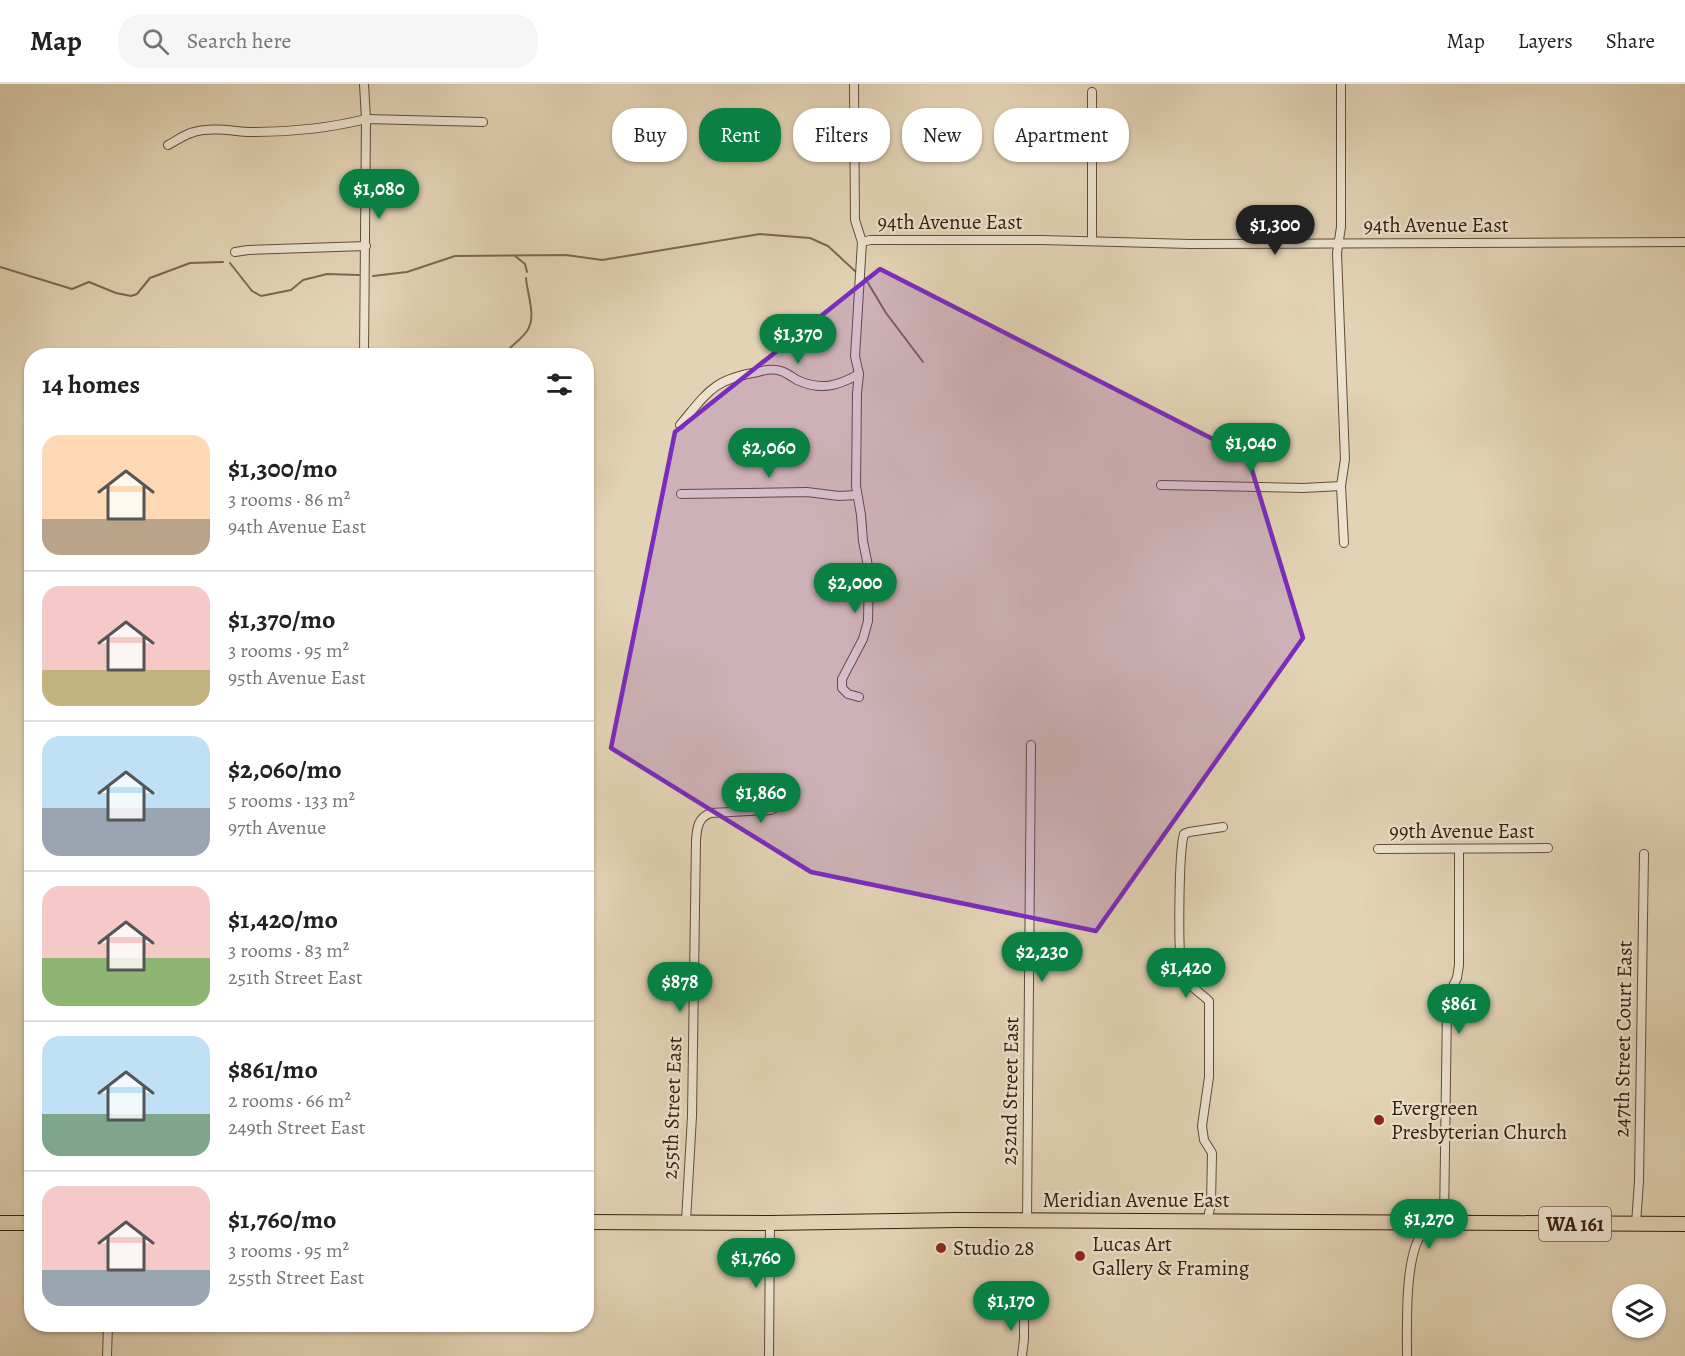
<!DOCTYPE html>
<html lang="en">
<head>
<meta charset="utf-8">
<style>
  :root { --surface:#fff; --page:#f6f6f6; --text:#222; --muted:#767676; --line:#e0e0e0; --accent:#0b8043 }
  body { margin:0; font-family:Alegreya,serif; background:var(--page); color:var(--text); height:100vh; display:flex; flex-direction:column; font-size:22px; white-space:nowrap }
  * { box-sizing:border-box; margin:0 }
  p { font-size:20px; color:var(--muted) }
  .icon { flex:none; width:33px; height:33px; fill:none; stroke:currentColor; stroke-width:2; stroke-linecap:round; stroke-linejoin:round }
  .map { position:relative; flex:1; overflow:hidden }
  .sheet { position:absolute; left:24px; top:264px; width:570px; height:984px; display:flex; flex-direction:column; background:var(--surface); border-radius:24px; box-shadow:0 2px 4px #0004 }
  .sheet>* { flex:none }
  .top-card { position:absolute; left:612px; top:24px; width:570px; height:54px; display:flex; gap:12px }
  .tools { position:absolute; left:1612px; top:1200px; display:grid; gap:12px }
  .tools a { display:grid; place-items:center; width:54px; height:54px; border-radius:50%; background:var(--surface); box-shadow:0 2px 4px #0004; font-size:30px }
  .price { position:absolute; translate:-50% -51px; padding:0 14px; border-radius:21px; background:var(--accent); color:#fff; font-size:20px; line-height:39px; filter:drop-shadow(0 2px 3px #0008) }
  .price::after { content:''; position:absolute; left:50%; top:36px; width:18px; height:14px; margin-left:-9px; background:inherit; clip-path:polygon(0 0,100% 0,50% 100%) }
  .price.on { background:#222; color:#fff }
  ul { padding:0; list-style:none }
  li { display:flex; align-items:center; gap:18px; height:150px; padding:0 18px }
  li+li { border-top:2px solid var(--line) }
  li span { display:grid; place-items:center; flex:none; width:168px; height:120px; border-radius:18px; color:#555 }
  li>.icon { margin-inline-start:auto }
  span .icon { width:72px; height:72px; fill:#fffc; stroke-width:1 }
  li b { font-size:26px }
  h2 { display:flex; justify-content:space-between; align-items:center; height:72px; padding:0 18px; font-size:26px }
  .pill { padding:0 21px; border-radius:24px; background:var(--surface); box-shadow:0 2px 4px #0004; font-size:21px; line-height:54px }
  .pill.on { background:var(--accent); color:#fff }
  header { display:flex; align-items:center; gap:36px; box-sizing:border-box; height:84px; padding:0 30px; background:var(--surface); border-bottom:2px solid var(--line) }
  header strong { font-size:28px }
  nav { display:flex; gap:33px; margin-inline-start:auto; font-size:21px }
  .search { width:420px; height:54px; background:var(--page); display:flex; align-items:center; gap:15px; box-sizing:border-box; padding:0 21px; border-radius:24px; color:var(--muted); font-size:22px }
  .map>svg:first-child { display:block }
</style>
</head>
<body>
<header>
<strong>Map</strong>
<div class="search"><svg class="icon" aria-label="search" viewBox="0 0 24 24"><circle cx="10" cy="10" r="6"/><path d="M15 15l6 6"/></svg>Search here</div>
<nav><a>Map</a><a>Layers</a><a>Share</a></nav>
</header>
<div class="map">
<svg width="1685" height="1272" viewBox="0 0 1685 1272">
  <rect width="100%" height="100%" fill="#e2d3b4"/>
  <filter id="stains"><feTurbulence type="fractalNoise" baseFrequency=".00333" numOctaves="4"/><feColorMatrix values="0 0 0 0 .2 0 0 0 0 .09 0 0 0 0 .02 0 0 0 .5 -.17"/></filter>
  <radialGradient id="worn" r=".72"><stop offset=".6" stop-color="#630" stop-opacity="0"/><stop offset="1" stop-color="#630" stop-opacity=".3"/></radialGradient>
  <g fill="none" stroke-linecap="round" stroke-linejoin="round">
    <g stroke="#7b6750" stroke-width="2">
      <polyline points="515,172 525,180 527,188"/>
      <polyline points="230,179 252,207 261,212 291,206 303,196 327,190 359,191"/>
      <polyline points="0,183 72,205 89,198 116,209 131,212 137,210 150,194 190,179 223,178"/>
      <polyline points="373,192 407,188 455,172 566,171 602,176 760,150 810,154 828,162 856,188"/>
      <polyline points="865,194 886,229 923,278"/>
      <path d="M503 272C510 262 521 256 527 247 537 233 527 210 526 194"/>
    </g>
    <g stroke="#624d38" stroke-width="10">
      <g id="minor">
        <polyline points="854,0 855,136 862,158 855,272 859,290 857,309 856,402 861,431 863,457 869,487 868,537 863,555 842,595 842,604 848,610 859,613"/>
        <polyline points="1341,0 1341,143 1337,169 1345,375 1341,402 1344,459"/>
        <path d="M168 61C176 57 185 50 194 48 212 43 232 47 250 48 287 48 330 44 366 35L483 38"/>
        <polyline points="1092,157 1092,8"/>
        <polyline points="862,158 870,156 1042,156 1190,160 1685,158"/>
        <polyline points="235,168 248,166 366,162"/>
        <polyline points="364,272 366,35 364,0"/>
        <path d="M680 341C707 309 713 295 758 288 765 286 773 284 781 287 787 289 792 293 797 296 821 307 838 302 859 290"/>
        <polyline points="1161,401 1303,404 1341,402"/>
        <polyline points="681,410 807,408 839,412 857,411"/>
        <polyline points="1378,765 1548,764"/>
        <path d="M686 1137 692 1032 696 756C697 744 698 733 711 729L771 726C780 722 782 717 784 708"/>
        <polyline points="1027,1137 1031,661"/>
        <path d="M1207 1138 1211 1120 1212 1069 1204 1056 1202 1042 1209 993V917C1201 909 1188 902 1183 891 1177 876 1179 766 1184 750L1189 748 1223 743"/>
        <polyline points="1444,1139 1447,923 1449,910 1457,894 1459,881 1459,765"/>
        <polyline points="1636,1140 1639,1097 1644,770"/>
        <polyline points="107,1272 108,1240"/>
        <polyline points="769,1272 770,1139"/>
        <polyline points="1022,1272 1024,1255 1024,1228"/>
        <path d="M1407 1272C1407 1241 1405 1184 1418 1156 1422 1149 1428 1144 1434 1139"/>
      </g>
    </g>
    <g stroke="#37200e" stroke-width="16">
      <g id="primary">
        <polyline points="586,1138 770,1139 958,1136 1685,1140"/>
        <polyline points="0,1139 32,1139"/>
      </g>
    </g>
    <use href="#minor" stroke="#ece2ce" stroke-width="8"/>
    <use href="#primary" stroke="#e2d3b4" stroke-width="14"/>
  </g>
  <path fill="#7b2cbf" fill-opacity="0.2" stroke="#7b2cbf" stroke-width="4.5" stroke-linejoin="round" d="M880 185 1248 373 1303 554 1096 847 811 788 611 664 675 348Z"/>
  <g fill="#8f2418" stroke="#ece2ce" stroke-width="2">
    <circle cx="1379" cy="1036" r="6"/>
    <circle cx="941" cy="1164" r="6"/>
    <circle cx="1080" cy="1172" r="6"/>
  </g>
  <g text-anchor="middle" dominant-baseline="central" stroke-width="4.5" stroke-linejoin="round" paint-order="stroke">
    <rect fill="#ece2ce" stroke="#6d5a48" stroke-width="1.5" x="1539" y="1123" width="72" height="34" rx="4.5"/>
    <g font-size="20" font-weight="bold" fill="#37200e">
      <text x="1575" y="1140">WA 161</text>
    </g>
    <g font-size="21" fill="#37200e" stroke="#ece2ce">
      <text x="950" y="138">94th Avenue East</text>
      <text x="1436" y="141">94th Avenue East</text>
      <text x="1462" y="747">99th Avenue East</text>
      <text transform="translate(1623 955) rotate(-89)">247th Street Court East</text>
      <text transform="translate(1010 1007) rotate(-89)">252nd Street East</text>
      <text transform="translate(672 1024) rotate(-88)">255th Street East</text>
      <text x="1136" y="1116">Meridian Avenue East</text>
    </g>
    <g font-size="21" fill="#37200e" stroke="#ece2ce" text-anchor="start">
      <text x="1391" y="1024">Evergreen<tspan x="1391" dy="24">Presbyterian Church</tspan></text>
      <text x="1092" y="1160">Lucas Art<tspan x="1092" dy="24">Gallery &amp; Framing</tspan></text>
      <text x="953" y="1164">Studio 28</text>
    </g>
  </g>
  <rect width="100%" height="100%" filter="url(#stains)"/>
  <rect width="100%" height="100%" fill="url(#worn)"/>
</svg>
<div class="tools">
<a><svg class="icon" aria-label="layers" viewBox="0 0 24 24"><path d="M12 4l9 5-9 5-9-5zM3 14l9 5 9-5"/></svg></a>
</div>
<b class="price" style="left:379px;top:136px">$1,080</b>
<b class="price on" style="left:1275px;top:172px">$1,300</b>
<b class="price" style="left:798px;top:281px">$1,370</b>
<b class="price" style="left:1251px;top:390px">$1,040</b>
<b class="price" style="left:769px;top:395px">$2,060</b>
<b class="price" style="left:855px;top:530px">$2,000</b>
<b class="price" style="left:761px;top:740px">$1,860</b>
<b class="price" style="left:1042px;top:899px">$2,230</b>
<b class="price" style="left:1186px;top:915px">$1,420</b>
<b class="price" style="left:680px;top:929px">$878</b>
<b class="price" style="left:1459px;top:951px">$861</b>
<b class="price" style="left:1429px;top:1166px">$1,270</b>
<b class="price" style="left:756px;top:1205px">$1,760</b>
<b class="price" style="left:1011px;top:1248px">$1,170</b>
<div class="top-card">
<a class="pill">Buy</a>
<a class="pill on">Rent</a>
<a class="pill">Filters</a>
<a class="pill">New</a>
<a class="pill">Apartment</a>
</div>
<section class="sheet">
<h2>14 homes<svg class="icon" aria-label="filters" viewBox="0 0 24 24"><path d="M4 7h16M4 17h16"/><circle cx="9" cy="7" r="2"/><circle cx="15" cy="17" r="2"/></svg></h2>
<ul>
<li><span style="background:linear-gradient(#ffd9b3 70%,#b9a48a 0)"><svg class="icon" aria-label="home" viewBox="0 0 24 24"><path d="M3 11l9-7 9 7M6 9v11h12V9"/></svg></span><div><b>$1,300/mo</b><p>3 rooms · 86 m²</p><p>94th Avenue East</p></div></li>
<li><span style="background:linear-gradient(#f6c9c9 70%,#c2b280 0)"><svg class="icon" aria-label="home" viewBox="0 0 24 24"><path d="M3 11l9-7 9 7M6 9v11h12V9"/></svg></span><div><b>$1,370/mo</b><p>3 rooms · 95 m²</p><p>95th Avenue East</p></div></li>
<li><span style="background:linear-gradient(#bfe0f5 60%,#9aa5b1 0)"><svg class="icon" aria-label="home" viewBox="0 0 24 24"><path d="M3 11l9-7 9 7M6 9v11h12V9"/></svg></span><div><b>$2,060/mo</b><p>5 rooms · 133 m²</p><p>97th Avenue</p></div></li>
<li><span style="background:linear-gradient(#f6c9c9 60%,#8fb573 0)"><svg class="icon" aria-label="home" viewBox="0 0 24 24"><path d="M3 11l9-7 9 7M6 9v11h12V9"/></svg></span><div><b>$1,420/mo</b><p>3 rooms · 83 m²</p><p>251th Street East</p></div></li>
<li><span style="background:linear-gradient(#bfe0f5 65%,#7fa58c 0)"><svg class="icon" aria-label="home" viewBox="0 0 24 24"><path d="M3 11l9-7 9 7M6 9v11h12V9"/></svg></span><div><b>$861/mo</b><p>2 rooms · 66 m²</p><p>249th Street East</p></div></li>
<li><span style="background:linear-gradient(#f6c9c9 70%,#9aa5b1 0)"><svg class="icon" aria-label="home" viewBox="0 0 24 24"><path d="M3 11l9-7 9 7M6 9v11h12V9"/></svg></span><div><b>$1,760/mo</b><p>3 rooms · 95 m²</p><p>255th Street East</p></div></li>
</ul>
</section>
</div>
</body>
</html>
